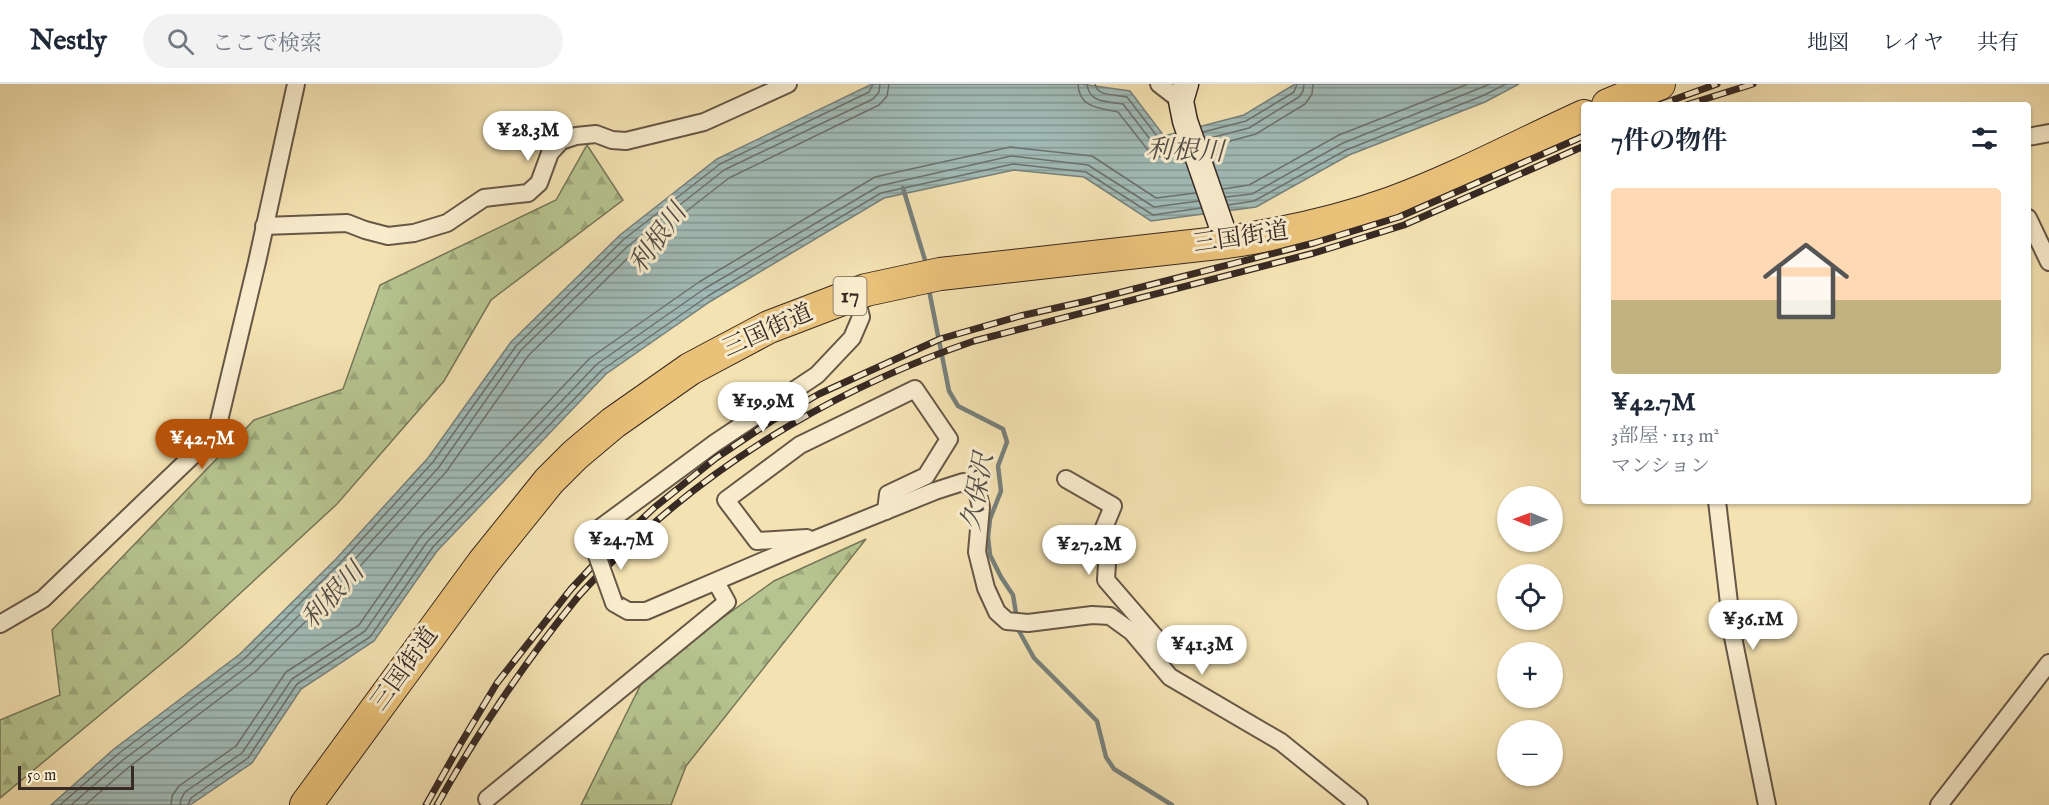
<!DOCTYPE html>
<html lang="ja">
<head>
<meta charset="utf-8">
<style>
  :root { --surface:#fff; --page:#f2f2f3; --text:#1f2937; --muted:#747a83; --line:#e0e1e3; --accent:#b45309 }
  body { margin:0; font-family:"IM FELL English","Noto Serif JP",serif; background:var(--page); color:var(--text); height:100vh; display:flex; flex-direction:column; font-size:22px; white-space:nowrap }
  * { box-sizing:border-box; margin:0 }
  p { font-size:20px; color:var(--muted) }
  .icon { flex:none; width:33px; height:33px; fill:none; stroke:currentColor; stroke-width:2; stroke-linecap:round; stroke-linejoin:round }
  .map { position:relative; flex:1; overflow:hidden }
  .panel { position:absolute; left:1581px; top:18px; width:450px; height:402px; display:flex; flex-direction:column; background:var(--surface); border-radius:6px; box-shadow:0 2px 4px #0004 }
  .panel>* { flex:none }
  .needle { width:39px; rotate:271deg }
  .buttons { position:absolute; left:1497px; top:402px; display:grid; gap:12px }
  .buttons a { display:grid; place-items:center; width:66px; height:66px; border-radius:50%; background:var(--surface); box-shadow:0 2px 4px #0004; font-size:30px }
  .scale { position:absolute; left:18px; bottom:15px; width:116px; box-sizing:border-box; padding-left:6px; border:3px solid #372923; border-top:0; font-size:16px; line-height:21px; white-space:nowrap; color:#372923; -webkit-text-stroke:4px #f8eccd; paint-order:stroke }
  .price { position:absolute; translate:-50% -51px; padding:0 14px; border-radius:21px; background:#fff; color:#222; font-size:20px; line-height:39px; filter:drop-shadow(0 2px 3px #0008) }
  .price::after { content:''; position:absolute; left:50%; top:36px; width:18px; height:14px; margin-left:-9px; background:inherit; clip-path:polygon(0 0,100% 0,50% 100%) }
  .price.active { background:var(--accent); color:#fff }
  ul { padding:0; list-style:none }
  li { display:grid; align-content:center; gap:12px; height:318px; padding:0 30px }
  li+li { border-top:2px solid var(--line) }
  li span { display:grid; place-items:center; height:186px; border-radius:6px; color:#555 }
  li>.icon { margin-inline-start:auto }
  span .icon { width:108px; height:108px; fill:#fffc; stroke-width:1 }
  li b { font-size:26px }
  h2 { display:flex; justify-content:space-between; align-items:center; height:72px; padding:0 30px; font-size:26px }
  header { display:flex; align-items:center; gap:36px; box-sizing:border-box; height:84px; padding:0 30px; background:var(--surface); border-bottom:2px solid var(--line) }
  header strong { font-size:28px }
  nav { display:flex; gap:33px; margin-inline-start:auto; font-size:21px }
  .search { width:420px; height:54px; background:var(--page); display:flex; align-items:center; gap:15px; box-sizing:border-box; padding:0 21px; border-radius:33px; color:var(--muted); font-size:22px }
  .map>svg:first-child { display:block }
</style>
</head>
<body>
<header>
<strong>Nestly</strong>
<div class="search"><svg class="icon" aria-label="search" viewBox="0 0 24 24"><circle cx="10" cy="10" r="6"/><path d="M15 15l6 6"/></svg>ここで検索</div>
<nav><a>地図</a><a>レイヤ</a><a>共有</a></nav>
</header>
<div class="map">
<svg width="2049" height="721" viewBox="0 0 2049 721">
  <defs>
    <pattern id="forest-firs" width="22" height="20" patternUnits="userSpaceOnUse" patternTransform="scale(1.5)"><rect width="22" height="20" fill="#b6c48f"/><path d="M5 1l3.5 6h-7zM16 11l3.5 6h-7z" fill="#9da87b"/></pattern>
    <pattern id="water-rules" width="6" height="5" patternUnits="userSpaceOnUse" patternTransform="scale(1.5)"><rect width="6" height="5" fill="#a1bbb7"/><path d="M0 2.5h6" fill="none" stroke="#849894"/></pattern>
  </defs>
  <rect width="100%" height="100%" fill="#f4e2b2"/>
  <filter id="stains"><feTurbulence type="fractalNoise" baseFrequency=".00333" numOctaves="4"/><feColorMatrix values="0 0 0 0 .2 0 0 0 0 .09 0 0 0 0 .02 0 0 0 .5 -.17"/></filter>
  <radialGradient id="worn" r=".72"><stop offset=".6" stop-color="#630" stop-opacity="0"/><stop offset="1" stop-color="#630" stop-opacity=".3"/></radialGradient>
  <g fill="url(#forest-firs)" stroke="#767659" stroke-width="1.5">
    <polygon points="587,61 623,116 491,216 444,297 337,420 183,562 0,714 0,636 60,611 52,546 254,336 343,305 380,201 556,116"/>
    <polygon points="866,455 686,682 671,721 581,721 647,588 774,497"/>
  </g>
  <polygon fill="url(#water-rules)" stroke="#77817c" stroke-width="1.5" points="872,0 1081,0 1130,7 1164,52 1244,31 1295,0 1519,0 1485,18 1349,71 1256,123 1151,137 1084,93 1014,86 884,114 711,217 606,290 437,467 374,557 301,605 252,679 190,721 51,721 114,665 240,570 336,475 428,374 511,258 620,151 717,75"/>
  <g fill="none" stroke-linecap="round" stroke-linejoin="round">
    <g stroke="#6c726d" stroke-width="1.5">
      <path d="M1078 0C1079 24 1099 24 1118 28L1151 70 1164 74 1182 70"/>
      <path d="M1087 0C1089 20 1109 17 1123 20L1156 63 1164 65 1179 62"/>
      <path d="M1095 0C1097 13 1116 10 1127 13L1160 56 1165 57 1177 55"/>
      <polyline points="1203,48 1246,37 1294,8 1297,0"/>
      <polyline points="1206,55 1249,44 1299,13 1303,7 1304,0"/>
      <polyline points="1208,63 1256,50 1305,20 1312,10 1313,0"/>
      <polyline points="1223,105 1249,101 1339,51 1468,0"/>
      <polyline points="1226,113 1252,110 1343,59 1490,0"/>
      <polyline points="1228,121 1254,117 1346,66 1482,12 1506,0"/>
      <polyline points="60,721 118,670 244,575 340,479 433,378 516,262 623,156 720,80 869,8 873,0"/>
      <polyline points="71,721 123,676 249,581 346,485 439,383 521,266 628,162 724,86 873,15 879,8 880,0"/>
      <polyline points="85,721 129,683 255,588 352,491 446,388 528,272 634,168 729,94 879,21 887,12 889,0"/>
      <polyline points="171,721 172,712 179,702 236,662 286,588 359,541 421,452 590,274 699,198 875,93 1010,63 1092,72 1156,114 1196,109"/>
      <polyline points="180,721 181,715 185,708 242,669 292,595 365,547 427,458 597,280 704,205 879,102 1011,72 1088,81 1154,123 1199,117"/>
      <polyline points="188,721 191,714 248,674 297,600 370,553 433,463 602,286 708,212 881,109 1013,80 1086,88 1153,131 1201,124"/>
    </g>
    <g stroke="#77817c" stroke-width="4.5">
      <polyline points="903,104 925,176"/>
      <polyline points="929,206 949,307 958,322 1003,345 1007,358 998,382 1001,407 990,435 988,453 990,471 1001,493 1013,511 1019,547 1034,574 1097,637 1106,673 1114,685 1172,721"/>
    </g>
    <g stroke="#665747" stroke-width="20">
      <g id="street">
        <polyline points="1159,0 1181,17"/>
        <polyline points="2028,53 2049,49"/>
        <polyline points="2028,134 2049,178"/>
        <polyline points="264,142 347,139 365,146 388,152 414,149 447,139 484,114 528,109 539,99 550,69 561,57 576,52 596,50 612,56 626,57 704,38 788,0"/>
        <polyline points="1066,395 1113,422 1101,451 1108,463 1106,496 1157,555 1157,578"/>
        <polyline points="1717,417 1733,553 1767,721"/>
        <polyline points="807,454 757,457 726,416 800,361 915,305 949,355 926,392 888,410 886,427"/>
        <polyline points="595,466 595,454 600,444 715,359 817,291 852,254 861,233 855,210"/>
        <polyline points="614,519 628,527 646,527 791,465 935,407 963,398 977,407 981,423 977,468 986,504 997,528 1007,537 1028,539 1092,531 1110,532 1132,548 1170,593 1281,658 1359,721"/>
        <polyline points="0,540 43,515 214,351 218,341 257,178 296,0"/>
        <polyline points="487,715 727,518 716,498"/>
        <polyline points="1939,721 2049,579"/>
      </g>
    </g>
    <g stroke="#372923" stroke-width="27">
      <polyline id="secondary" points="1186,0 1181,17 1185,37 1227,158"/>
    </g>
    <g stroke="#372923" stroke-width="34">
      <g id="highway">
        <polyline points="1608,21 1659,0"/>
        <path d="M306 721 483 479 549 397 575 371 613 339 690 285 769 243 866 206 940 190 1227 158C1283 150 1338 138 1391 119 1457 95 1520 61 1584 32"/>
      </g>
    </g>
    <use href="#street" stroke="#f8eccd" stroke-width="16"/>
    <use href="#secondary" stroke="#f8eccd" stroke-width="24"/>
    <use href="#highway" stroke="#eac179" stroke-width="32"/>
    <g stroke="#372923" stroke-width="7">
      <g id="rail">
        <polyline points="1659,21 1717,0"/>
        <polyline points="1686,21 1753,0"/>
        <polyline points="426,721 461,659 497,599 571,505 600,474 655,423 716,374 773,336 819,310 940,255 1020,232 1087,217 1314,159 1399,133 1584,52"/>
        <path d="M437 721C478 648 524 579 577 514 594 494 613 477 632 459 729 368 848 300 974 257L1314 169 1404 141 1584 62"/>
      </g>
    </g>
    <use href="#rail" stroke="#f8eccd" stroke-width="4.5" stroke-dasharray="14" stroke-linecap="butt"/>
    <g stroke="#665747" stroke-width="20" stroke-linecap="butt">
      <polyline id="street-bridge" points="595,466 614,519"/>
    </g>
    <use href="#street-bridge" stroke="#f8eccd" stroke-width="16"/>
  </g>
  <g text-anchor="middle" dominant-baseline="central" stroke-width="6" stroke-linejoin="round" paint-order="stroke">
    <rect fill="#f8eccd" stroke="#716456" stroke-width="1.5" x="833.5" y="193" width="33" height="38" rx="4.5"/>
    <g font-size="22" font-weight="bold" fill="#372923">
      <text x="850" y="212">17</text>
    </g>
    <g font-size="24" fill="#372923" stroke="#f8eccd">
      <text transform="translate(1241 154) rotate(-8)">三国街道</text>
      <text transform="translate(768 247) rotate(-24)">三国街道</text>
      <text transform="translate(405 585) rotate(-54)">三国街道</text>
    </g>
    <g font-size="26" font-style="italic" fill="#524e48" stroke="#f8eccd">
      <text transform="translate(1185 67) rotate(2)">利根川</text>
      <text transform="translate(658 155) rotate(-54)">利根川</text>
      <text transform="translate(978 408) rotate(-80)">久保沢</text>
      <text transform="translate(333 512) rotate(-47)">利根川</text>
    </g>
  </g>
  <rect width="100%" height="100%" filter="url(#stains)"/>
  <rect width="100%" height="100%" fill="url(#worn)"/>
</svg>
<div class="buttons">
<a><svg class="needle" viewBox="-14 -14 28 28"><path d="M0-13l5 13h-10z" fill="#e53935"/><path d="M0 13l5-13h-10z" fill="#747a83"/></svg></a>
<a><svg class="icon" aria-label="locate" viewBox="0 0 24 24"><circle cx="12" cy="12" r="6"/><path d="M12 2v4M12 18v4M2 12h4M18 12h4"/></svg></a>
<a>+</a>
<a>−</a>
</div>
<div class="scale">50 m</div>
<b class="price" style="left:528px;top:78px">¥28.3M</b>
<b class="price" style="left:763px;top:349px">¥19.9M</b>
<b class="price active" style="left:202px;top:386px">¥42.7M</b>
<b class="price" style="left:621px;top:487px">¥24.7M</b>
<b class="price" style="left:1089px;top:492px">¥27.2M</b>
<b class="price" style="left:1753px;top:567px">¥36.1M</b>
<b class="price" style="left:1202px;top:592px">¥41.3M</b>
<section class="panel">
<h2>7件の物件<svg class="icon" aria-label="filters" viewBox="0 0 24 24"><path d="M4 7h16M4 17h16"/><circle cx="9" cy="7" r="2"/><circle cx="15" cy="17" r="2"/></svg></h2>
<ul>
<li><span style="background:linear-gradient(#ffd9b3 60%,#c2b280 0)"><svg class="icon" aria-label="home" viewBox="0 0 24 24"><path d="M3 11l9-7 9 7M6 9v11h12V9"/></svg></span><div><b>¥42.7M</b><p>3部屋 · 113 m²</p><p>マンション</p></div></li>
</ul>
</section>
</div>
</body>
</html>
